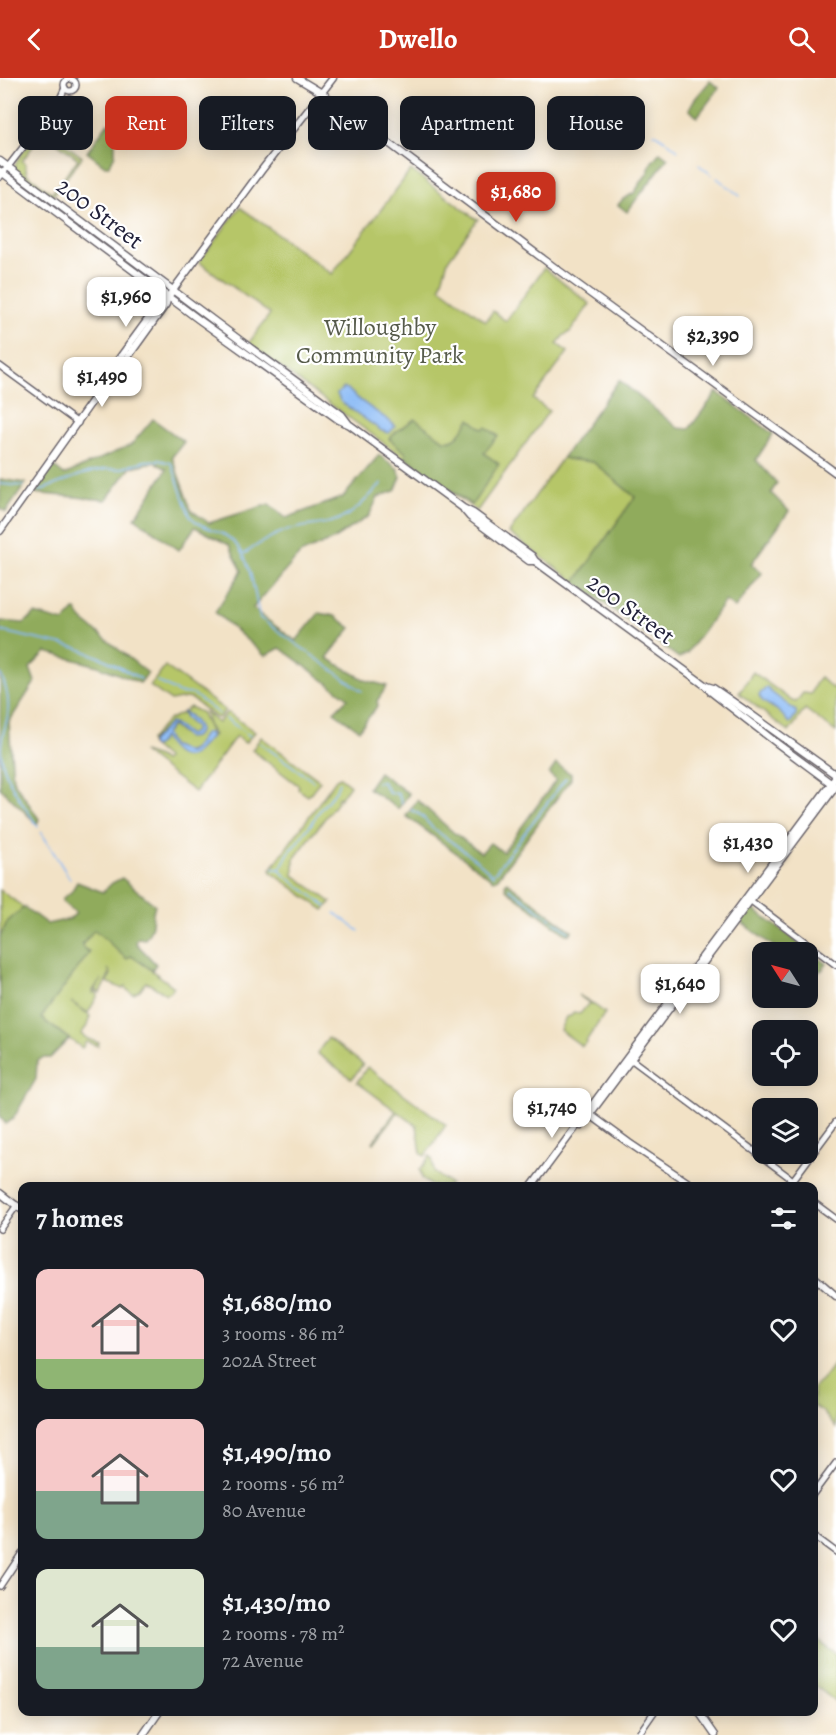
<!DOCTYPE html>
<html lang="en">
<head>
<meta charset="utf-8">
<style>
  :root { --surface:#171b24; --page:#20242c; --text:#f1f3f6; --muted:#9ea1a6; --accent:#c8321e }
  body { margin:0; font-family:Alegreya,serif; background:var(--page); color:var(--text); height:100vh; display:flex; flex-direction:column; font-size:22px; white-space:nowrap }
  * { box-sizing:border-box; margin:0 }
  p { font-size:20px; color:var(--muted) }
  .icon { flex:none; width:33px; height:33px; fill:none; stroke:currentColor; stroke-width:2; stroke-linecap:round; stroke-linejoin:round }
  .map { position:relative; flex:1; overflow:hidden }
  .side { position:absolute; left:18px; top:1104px; width:800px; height:534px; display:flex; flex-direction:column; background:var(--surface); border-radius:12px; box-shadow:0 3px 15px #0003 }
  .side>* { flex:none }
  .banner { position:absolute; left:18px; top:18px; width:801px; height:54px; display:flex; gap:12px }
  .needle { width:39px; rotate:306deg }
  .tools { position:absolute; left:752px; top:864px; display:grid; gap:12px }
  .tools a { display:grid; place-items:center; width:66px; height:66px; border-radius:12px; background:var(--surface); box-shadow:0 3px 15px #0003; font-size:30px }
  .price { position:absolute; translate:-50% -51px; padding:0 14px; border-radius:12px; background:#fff; color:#222; font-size:20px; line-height:39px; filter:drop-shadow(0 2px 3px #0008) }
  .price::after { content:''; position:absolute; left:50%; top:36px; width:18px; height:14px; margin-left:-9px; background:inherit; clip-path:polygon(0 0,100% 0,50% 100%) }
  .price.selected { background:var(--accent); color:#fff }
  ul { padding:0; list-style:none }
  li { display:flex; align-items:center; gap:18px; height:150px; padding:0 18px }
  li span { display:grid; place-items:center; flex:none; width:168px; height:120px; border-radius:12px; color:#555 }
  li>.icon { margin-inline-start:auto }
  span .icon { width:72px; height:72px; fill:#fffc; stroke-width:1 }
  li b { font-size:26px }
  h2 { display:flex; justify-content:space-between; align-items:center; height:72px; padding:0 18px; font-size:26px }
  .pill { padding:0 21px; border-radius:12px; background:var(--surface); box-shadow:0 3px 15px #0003; font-size:21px; line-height:54px }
  .pill.selected { background:var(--accent); color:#fff }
  header { display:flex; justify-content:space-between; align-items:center; height:78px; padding:0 18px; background:var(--accent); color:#fff; font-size:27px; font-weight:600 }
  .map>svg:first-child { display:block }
</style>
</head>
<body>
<header><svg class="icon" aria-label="back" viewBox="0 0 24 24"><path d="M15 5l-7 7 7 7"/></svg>Dwello<svg class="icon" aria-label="search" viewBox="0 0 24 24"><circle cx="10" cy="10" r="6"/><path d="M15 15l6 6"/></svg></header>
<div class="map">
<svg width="836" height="1657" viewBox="0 0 836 1657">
  <rect width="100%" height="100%" fill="#fff"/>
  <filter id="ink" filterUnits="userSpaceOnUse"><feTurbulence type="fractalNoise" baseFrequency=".0167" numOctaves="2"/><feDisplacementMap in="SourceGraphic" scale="12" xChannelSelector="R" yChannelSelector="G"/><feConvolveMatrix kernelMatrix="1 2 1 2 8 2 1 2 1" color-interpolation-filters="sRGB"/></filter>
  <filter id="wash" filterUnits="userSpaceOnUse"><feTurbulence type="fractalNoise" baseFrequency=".008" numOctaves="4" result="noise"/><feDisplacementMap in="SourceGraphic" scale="24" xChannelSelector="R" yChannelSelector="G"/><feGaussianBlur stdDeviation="1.35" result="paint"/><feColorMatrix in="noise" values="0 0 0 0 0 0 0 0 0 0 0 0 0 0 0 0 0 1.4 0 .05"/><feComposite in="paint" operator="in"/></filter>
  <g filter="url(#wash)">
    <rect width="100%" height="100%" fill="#f2e2c6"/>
    <g fill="#b6c668" stroke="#6c7452" stroke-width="1.5">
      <path d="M43 51H45L82 79 52 119 14 90C18 78 28 66 37 58L39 64H36L22 83 25 85 27 96 52 115 78 81 43 54 41 56 39 55Z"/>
      <polygon points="411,92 475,140 478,141 448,182 440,209 486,243 493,233 506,243 544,190 590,226 570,254 564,257 557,266 568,274 533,321 549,333 477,433 248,266 270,236 199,184 240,129 332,196"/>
      <polygon points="563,379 566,381 593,384 635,419 575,504 509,455"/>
      <polygon points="165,588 225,632 219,640 215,639 192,621 186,620 171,623 150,608"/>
      <polygon points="753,594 792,623 796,624 803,615 811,616 814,608 820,599 832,610 836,609 836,654 805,631 789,654 739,615"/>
      <polygon points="190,629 202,635 210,654 193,672 185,675 171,667 165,656 172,648 183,657 195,658 199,654 189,637 183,634"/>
      <path d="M205 634 218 645 227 634 255 654 245 665 236 658 195 714 142 674 158 679 163 683 166 681V680L152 668 154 669 158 666 163 658C169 671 176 678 192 677L210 660V655L213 658 214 657 209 650Z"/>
      <polygon points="182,635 185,640 195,649 195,653 189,657 176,647 170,645 151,663 151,667 150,666 150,662 168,642"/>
      <polygon points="261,659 320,703 308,718 298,711 299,708 252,672"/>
      <polygon points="340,699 350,707 340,721 339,719 337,721 338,723 294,781 294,797 331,824 324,832 271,794 271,791 336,701"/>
      <path d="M0 812 77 868 82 867 92 848 174 909 171 913 166 916 146 904C142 908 140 915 133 916L126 911V908L123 911 107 904 111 896 108 891 110 895 100 915 95 912 102 901 93 912V915L95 913 98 917 88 935 71 924 90 938 87 948 81 956 88 961 99 965 98 968 86 964 82 970 0 910Z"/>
      <polygon points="578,917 592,925 591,926 593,926 605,935 586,963 587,964 582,968 560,952 566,939 571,938 574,934 580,936 589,925"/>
      <polygon points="328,960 363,986 352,1001 317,975"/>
      <polygon points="367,989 446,1047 425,1078 421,1075 417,1048 398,1034 374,1065 373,1064 396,1033 357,1004"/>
      <polygon points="430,1078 432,1080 434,1094 450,1106 449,1108 431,1108 422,1100 420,1092"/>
      <polygon points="833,1287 836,1287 836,1350 821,1332 813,1328 813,1310 822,1302"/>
      <polygon points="813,1559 836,1576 836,1624 813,1606"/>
    </g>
    <g fill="#90ab5c" stroke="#59664c" stroke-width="1.5">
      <polygon points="710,3 719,10 697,39 689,31 694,22"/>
      <polygon points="108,45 110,47 111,53 115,59 115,77 109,88 105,88 87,74"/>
      <polygon points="660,74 668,80 627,134 618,127 623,121 634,115 648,94 651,85"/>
      <polygon points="619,302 678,350 689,351 717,314 773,356 756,382 777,405 771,415 789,433 751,486 762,495 735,530 725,523 687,575 679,580 575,504 635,419 593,384 566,381 563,379"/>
      <polygon points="153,341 184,364 172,379 191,432 209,445 269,426 286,440 343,419 379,377 398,391 401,399 395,413 378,419 369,438 334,461 300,476 253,530 262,538 296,563 319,535 335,538 351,550 327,580 365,602 387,608 377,623 378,627 359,652 334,634 348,620 280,570 265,578 215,534 242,493 229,467 195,449 179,472 135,440 167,391 154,384 131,389 106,422 33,415 52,387 64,397 131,367"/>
      <path d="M415 341 444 362C457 365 463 351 470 341L483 351 486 349 498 358 484 375 499 386 472 427 405 379 406 375 389 361 398 352Z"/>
      <polygon points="0,401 26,405 6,434 0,430"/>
      <polygon points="74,532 76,532 82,542 148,595 140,605 98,588 46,574 30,590 35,604 9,644 13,702 39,741 37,746 0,710 0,543 24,545 35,536 64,544"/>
      <polygon points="556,686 571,696 571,701 497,801 493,802 406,738 417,722 453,754 481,775 490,765 503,774 556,702 549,696"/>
      <polygon points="379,694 409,716 398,731 368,710"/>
      <path d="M122 800 155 827C150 840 156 849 145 861L138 860 136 865 156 886 152 892 131 878 127 881C115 872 106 860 94 852L82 867 83 870 90 874 41 940 69 961 50 980H42L37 984 36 1001 13 1041 6 1046 0 1039V859L7 844 24 829 47 846 70 841 76 835 62 823 63 820 71 814 77 804 103 814 112 805Z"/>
      <polygon points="507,804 572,853 570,856 566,856 506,811 505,807"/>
      <polygon points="749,831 753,831 827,886 822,892 818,894 807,884 807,874 795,874 791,873 789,874 781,874 742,845 740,840"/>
    </g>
    <g fill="#89baf6" stroke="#566e98" stroke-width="1.5">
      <path d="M344 310 348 311C355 321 381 336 392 345L395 349 389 355 382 353 341 324 337 316Z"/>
      <path d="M767 609 771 614 796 633V637L790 645 788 644C785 640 782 636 778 633 770 626 763 627 759 617Z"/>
      <path d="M183 634C189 636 199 646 199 654L194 659 187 660 173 648H171L165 656 171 667 188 675 193 672 205 655H210V660C204 665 199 673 192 677 180 685 167 667 163 659L158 666 154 669 152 668 151 665C153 662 166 649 170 645L176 647 189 657 195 653V649L185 640Z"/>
    </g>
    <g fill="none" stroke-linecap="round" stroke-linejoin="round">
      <g stroke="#89baf6" stroke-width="1.5">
        <polyline points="598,13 611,22"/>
        <polyline points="613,24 621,30"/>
        <polyline points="626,33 635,40"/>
        <polyline points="639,43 642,46"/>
        <polyline points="654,55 665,62"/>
        <polyline points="668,64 678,72"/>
        <polyline points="699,87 712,97"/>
        <polyline points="717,100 740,118"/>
        <polyline points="0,406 24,408"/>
        <path d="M39 413 83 396 106 391H119L145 383 159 382 171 385C177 397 185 432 192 440 201 450 215 451 225 457 252 473 253 512 260 540L362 613"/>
        <path d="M244 476C257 467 273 456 289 452 309 446 330 448 348 437 361 429 371 416 382 405"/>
        <polyline points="0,553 77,570 104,581 141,601"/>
        <path d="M0 595C7 609 10 625 7 641 5 651 0 662 1 673 2 700 24 727 38 749"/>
        <polyline points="157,603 179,615 193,616 219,636"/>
        <polyline points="225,640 250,658"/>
        <polyline points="260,665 313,703"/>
        <polyline points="377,704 382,704 389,714 398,716 402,725"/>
        <path d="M411 732C424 737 423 741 433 750 452 766 477 779 493 798"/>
        <polyline points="41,754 70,801"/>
        <polyline points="273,791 280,791"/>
        <polyline points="280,791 288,776 312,745 317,736 336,712 339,704"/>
        <polyline points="280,791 284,797 326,828"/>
        <polyline points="492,796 495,794 566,700"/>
        <polyline points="509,810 569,854"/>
        <polyline points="335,835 359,853"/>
      </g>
    </g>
  </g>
  <g filter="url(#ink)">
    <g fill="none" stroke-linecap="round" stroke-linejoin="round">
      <g stroke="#6b656c" stroke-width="8">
        <g id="minor">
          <circle cx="70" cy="7" r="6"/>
          <polyline points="0,99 59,23 65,10"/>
          <polyline points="0,288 78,345"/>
          <polyline points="747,820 836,887"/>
          <polyline points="632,982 793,1102 797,1108"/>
          <polyline points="786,1108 793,1102 836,1044"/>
          <polyline points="813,1124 836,1141"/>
          <polyline points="0,1151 17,1127"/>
          <polyline points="813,1416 836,1385"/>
          <polyline points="813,1457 836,1474"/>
          <polyline points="0,1508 22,1475"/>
          <polyline points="638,1657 654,1634"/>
        </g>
      </g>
      <g stroke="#6b656c" stroke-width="9">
        <g id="major">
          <polyline points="297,0 322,15 554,189 836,395"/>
          <polyline points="0,83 241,263 342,337 348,345"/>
          <polyline points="0,93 198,241 339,342 350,347 463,430 473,435 532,478 535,483 706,608 711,614 778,666 836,709"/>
          <polyline points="107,302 115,297 166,226 168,219 261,93 333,0"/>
          <polyline points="464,432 470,439 529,483 535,483"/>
          <polyline points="0,453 107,302 110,293 162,222 168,219"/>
          <polyline points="706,608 713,610 749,635 836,697"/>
          <polyline points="588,1035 629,1065 693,1108"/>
          <polyline points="581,1048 836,708"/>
          <polyline points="532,1108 836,699"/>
          <polyline points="0,1115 22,1132"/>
          <polyline points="813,1198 836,1218"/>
          <polyline points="699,1634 715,1657"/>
          <polyline points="143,1657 159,1634"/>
        </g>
      </g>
      <use href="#minor" stroke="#fff" stroke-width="5"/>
      <use href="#major" stroke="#fff" stroke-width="6"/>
    </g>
  </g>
  <g text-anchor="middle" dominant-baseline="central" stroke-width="4.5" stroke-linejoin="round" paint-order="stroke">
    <g font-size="24" fill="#22223b" stroke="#fff">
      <text transform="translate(100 135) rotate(37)">200 Street</text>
      <text transform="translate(631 531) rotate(36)">200 Street</text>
    </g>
    <g font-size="24" fill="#565b4b" stroke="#fff">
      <text x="380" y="249">Willoughby<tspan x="380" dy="28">Community Park</tspan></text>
    </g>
  </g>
</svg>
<div class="tools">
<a><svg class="needle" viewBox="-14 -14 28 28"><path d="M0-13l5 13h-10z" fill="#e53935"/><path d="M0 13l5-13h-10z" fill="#9ea1a6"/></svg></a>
<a><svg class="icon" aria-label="locate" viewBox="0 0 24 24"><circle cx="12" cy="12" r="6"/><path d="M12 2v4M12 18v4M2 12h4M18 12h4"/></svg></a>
<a><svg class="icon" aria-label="layers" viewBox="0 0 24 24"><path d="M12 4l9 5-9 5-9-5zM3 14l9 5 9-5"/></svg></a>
</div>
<b class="price selected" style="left:516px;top:145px">$1,680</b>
<b class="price" style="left:126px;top:250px">$1,960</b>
<b class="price" style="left:713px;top:289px">$2,390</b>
<b class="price" style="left:102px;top:330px">$1,490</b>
<b class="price" style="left:748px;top:796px">$1,430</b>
<b class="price" style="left:680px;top:937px">$1,640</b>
<b class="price" style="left:552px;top:1061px">$1,740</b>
<div class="banner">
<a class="pill">Buy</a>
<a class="pill selected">Rent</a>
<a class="pill">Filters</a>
<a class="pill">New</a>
<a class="pill">Apartment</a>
<a class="pill">House</a>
</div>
<section class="side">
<h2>7 homes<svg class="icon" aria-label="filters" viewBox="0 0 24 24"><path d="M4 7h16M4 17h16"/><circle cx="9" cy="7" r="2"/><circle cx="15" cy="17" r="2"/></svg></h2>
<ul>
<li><span style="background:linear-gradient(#f6c9c9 75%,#8fb573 0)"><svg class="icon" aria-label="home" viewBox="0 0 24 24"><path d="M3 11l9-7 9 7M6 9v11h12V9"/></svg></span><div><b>$1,680/mo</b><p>3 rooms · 86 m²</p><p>202A Street</p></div><svg class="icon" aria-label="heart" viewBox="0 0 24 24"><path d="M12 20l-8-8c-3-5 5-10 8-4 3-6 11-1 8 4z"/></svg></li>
<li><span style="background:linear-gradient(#f6c9c9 60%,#7fa58c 0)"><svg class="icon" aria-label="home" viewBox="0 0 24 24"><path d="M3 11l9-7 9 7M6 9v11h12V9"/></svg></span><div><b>$1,490/mo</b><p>2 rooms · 56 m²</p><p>80 Avenue</p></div><svg class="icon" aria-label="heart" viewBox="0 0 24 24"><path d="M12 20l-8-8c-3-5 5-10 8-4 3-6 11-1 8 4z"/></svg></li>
<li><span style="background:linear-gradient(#dfe7d0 65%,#7fa58c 0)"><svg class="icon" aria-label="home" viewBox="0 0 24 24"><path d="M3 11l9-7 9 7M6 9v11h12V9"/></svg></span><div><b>$1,430/mo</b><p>2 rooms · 78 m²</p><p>72 Avenue</p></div><svg class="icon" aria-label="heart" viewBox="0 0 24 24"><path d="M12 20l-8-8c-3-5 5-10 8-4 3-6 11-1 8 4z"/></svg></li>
</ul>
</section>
</div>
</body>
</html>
